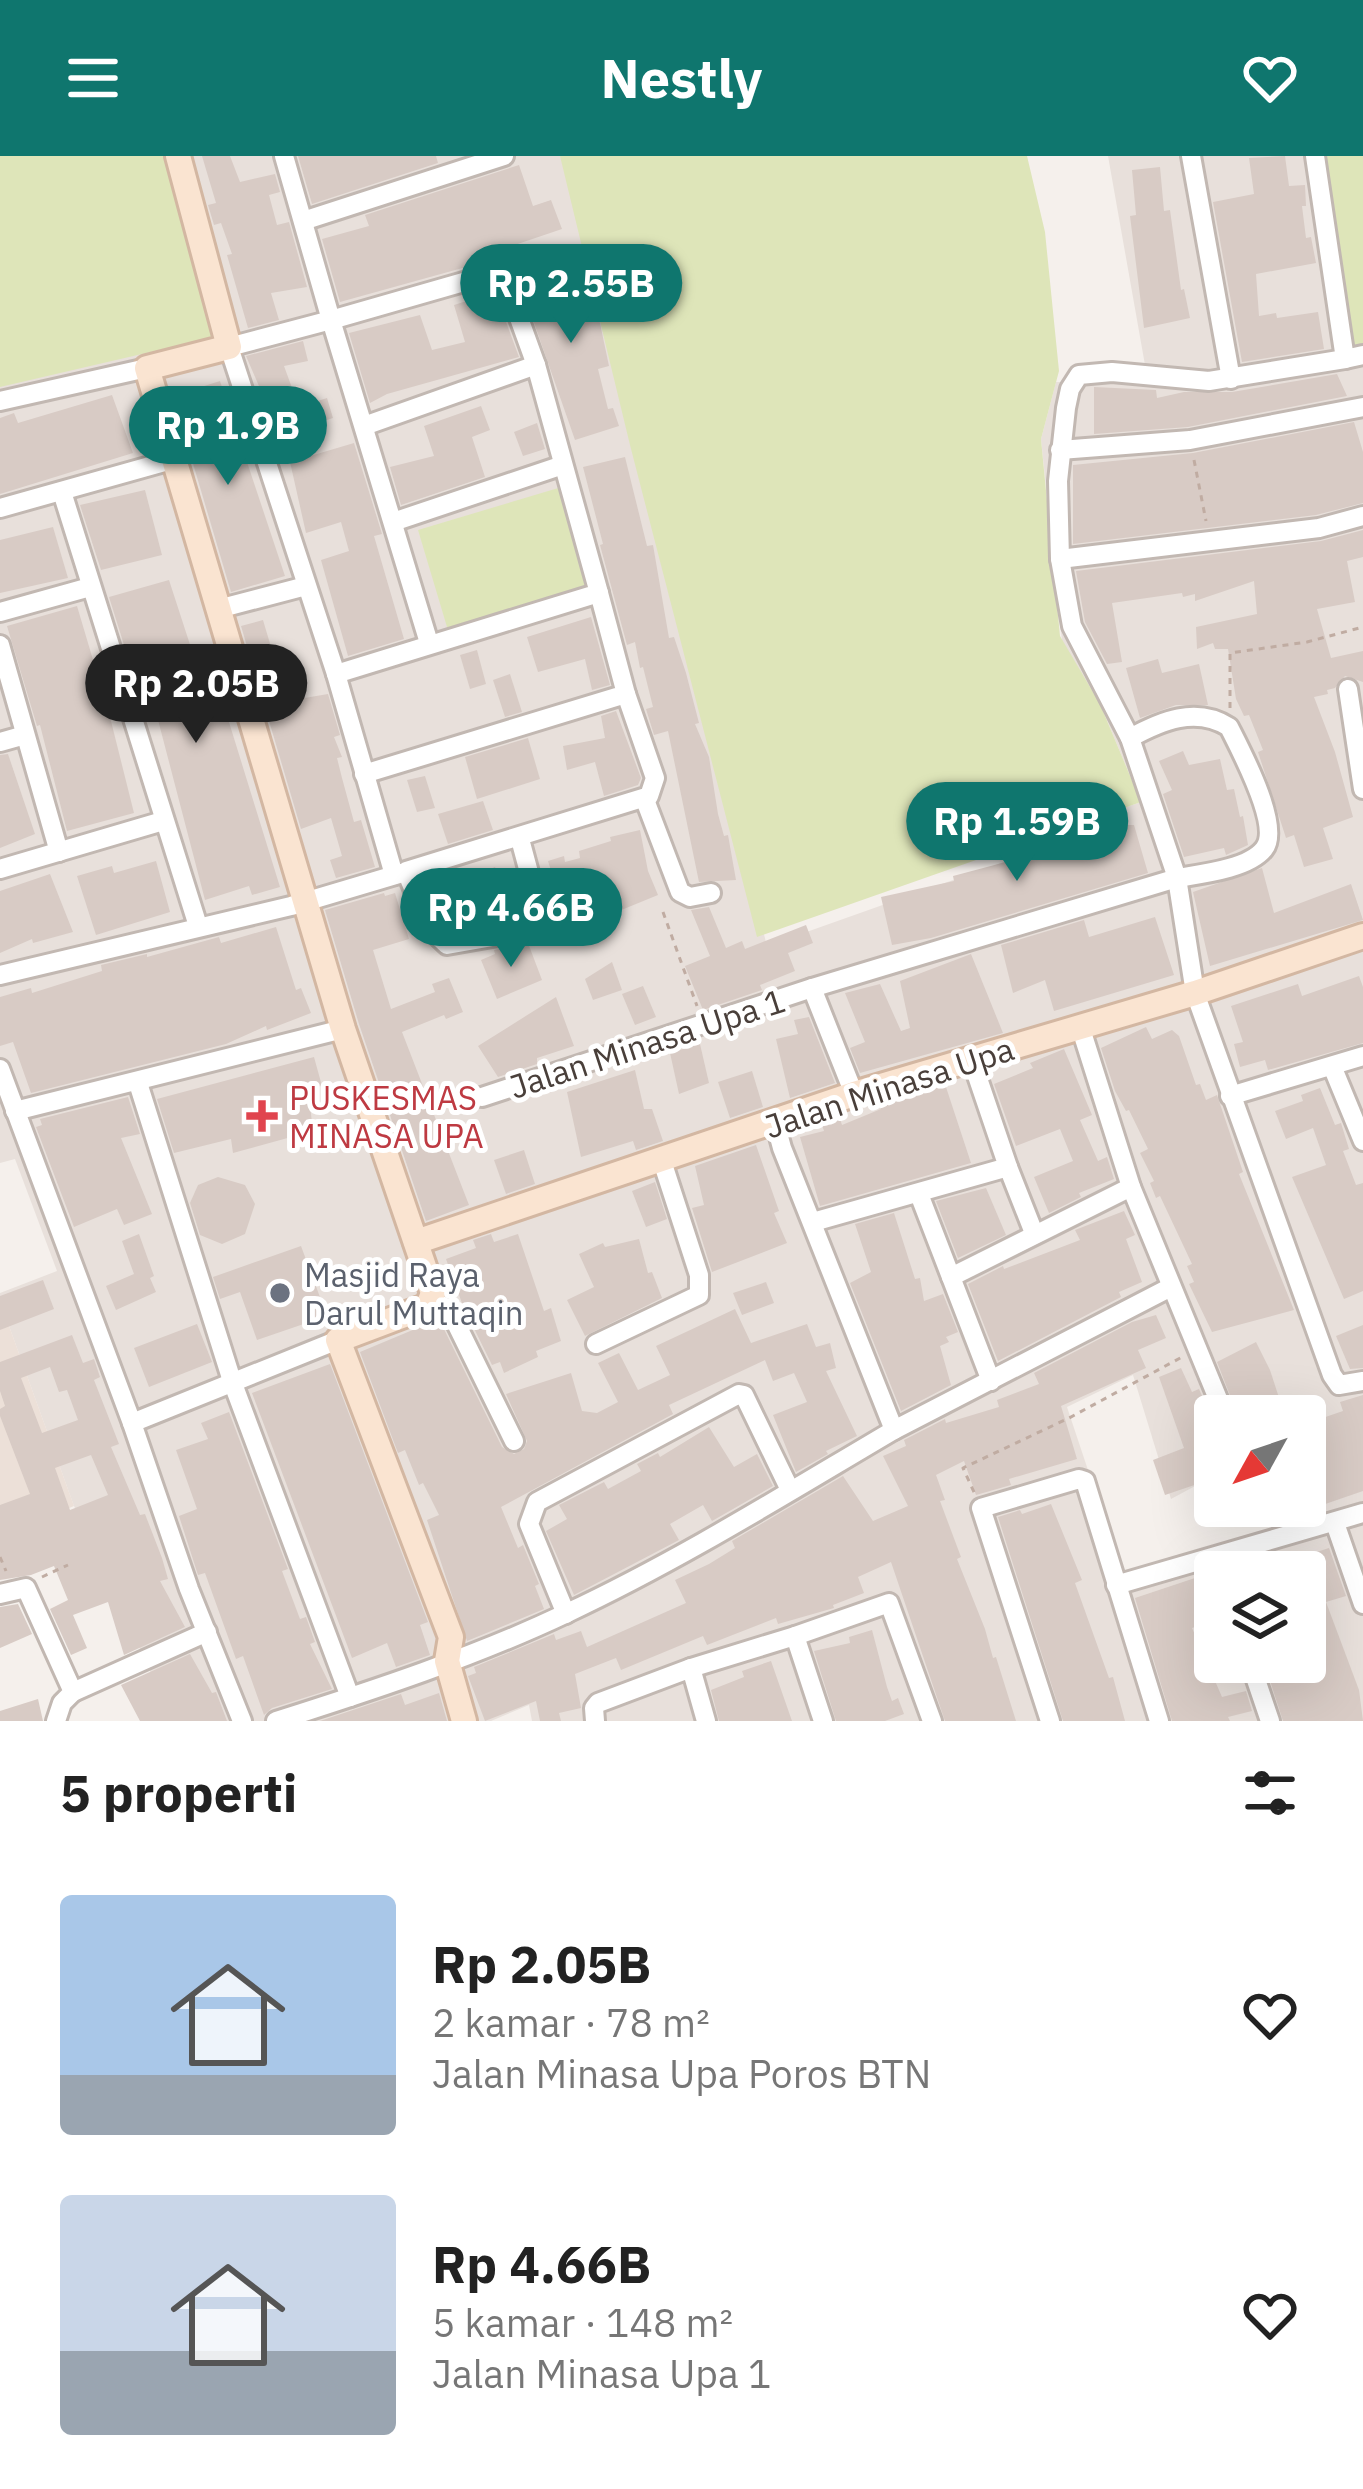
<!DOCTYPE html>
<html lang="id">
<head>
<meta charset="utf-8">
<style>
  :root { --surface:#fff; --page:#f2f2f2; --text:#222; --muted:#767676; --accent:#0f766e }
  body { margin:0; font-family:"IBM Plex Sans",sans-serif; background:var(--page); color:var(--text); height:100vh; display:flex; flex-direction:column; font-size:45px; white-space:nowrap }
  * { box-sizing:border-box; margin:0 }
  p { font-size:39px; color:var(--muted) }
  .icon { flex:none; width:66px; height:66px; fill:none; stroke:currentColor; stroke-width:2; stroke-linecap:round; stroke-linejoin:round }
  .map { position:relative; height:1565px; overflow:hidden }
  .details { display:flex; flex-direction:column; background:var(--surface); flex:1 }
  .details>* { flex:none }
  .needle { width:78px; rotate:230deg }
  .tools { position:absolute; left:1194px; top:1239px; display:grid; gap:24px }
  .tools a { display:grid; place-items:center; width:132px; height:132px; border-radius:12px; background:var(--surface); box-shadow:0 12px 48px #0002; font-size:60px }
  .price { position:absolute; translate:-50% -102px; padding:0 27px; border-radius:42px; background:var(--accent); color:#fff; font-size:39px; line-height:78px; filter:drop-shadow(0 3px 6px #0008) }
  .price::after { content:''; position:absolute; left:50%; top:72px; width:36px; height:27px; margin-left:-18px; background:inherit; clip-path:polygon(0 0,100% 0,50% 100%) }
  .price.active { background:#222; color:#fff }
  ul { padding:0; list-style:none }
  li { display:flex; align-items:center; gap:36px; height:300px; padding:0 60px }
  li span { display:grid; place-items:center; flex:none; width:336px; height:240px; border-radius:12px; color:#555 }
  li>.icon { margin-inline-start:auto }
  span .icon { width:144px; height:144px; fill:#fffc; stroke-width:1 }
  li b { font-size:51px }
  h2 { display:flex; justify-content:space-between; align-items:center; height:144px; padding:0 60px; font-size:51px }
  header { display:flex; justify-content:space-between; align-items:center; height:156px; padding:0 60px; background:var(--accent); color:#fff; font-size:54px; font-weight:700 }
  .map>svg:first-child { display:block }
</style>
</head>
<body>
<header><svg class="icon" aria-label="menu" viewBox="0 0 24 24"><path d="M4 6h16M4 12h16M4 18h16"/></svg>Nestly<svg class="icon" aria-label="heart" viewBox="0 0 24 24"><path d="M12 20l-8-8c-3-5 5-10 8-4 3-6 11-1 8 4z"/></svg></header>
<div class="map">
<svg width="1363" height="1565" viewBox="0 0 1363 1565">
  <rect width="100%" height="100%" fill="#f5f0ec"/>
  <path fill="#e8e0db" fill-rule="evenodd" d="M0 0H562L767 790 1069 683 1078 668 1141 646 1100 548 1062 485 1041 283 1056 226H1148L1108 0H1363V768L1132 842 1140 860 1363 793V1565H532L529 1549 491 1565H173L74 1350 0 1145V1137L57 1115 15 1003 0 1007ZM1133 1219 1171 1343 1197 1329 1213 1370 1243 1350H1215V1260H1305V1350H1268L1276 1372 1124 1422 1067 1251ZM1215 1416H1305V1506H1215Z"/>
  <polygon fill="#ece0d8" points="0,1145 74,1350 0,1381"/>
  <g fill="#dee5b9">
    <polygon points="0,0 164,0 215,181 0,231"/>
    <polygon points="560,0 1027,0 1045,76 1059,215 1041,283 1060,480 1100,548 1141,646 757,781 630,289"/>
    <polygon points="1325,0 1363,0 1363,187 1349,191"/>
    <polygon points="565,330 598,437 450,481 418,374"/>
  </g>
  <g fill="#d8cbc5" fill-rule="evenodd">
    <polygon points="202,0 230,0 240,26 275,18 280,36 269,39 277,69 289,66 307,131 271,137 279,164 248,172 227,99 232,98 221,67 214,69 208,49 216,47"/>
    <polygon points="298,0 436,0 438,7 312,48"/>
    <polygon points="1285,0 1289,30 1305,29 1306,50 1302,50 1306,82 1311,81 1316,107 1256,118 1259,160 1276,157 1277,162 1318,156 1324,193 1242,206 1213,46 1254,38 1249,2"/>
    <polygon points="519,9 533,50 551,44 562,73 500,94 502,101 340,146 322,83 369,70 365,59"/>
    <polygon points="1160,11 1164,55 1170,54 1181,134 1184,133 1190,162 1144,172 1130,60 1136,59 1132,14"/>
    <polygon points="576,106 589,155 597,153 609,210 598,213 608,253 613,252 619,270 575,284 518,121"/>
    <polygon points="495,136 519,201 387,238 370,247 349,177 420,159 432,194 465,186 454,149"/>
    <polygon points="303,185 308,205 284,210 299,251 327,242 333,262 280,279 246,200"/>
    <polygon points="1337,218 1347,240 1188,271 1094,278 1094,231 1156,234 1157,242 1184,236 1232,236"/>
    <polygon points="220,225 285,420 231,436 173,240"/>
    <polygon points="112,239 133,297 0,338 0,262 14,257 18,267"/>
    <polygon points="481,250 490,274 472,281 485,321 401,349 390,311 434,300 424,270"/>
    <polygon points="1354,266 1363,296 1363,347 1316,359 1073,388 1073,309 1193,297"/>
    <polygon points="537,267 545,293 523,300 514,276"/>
    <polygon points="354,287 382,378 374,380 404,483 348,500 321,404 349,395 341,366 306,377 290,306"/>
    <polygon points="625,301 647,390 653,389 669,482 674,481 686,517 699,567 695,568 709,601 718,658 724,680 728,679 736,724 699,726 668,575 654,579 646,553 653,551 643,511 640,512 635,486 627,489 600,389 603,388 583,311"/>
    <polygon points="145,334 162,399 101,414 80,349"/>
    <polygon points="53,371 68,422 0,437 0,384"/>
    <polygon points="1363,374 1363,401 1347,405 1355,446 1317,453 1331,502 1363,495 1363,526 1345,520 1335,532 1327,534 1328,538 1314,541 1335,596 1353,661 1323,672 1333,703 1304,711 1294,679 1286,682 1258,596 1263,594 1249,559 1244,560 1236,543 1228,493 1215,493 1213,487 1197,493 1196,471 1257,458 1254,425 1195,445 1195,438 1183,441 1182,437 1112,447 1122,506 1107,508 1085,466 1076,415 1321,385"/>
    <polygon points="169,424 207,541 220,537 280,731 252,739 249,730 205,744 151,537 140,540 109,441"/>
    <polygon points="77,450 110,561 134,657 67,675 40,569 37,570 7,470"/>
    <polygon points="591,461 610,529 592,534 585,503 538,516 527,481"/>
    <polygon points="263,464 287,545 328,538 340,579 334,581 342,601 337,602 342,622 354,666 361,664 375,711 336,722 330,704 342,700 331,662 301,673 241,470"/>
    <polygon points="477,494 486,528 470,533 460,499"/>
    <polygon points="1158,503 1162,517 1199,508 1208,549 1176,549 1140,562 1126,512"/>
    <polygon points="510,518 522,556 505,561 493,524"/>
    <polygon points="616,555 641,622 638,629 604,640 595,606 567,614 563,590 605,582 601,560"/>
    <polygon points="528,582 540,623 477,643 465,601"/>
    <polygon points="1183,595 1189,609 1220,603 1227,634 1234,633 1240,661 1243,660 1248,689 1226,699 1224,692 1184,701 1163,638 1172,634 1159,605"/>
    <polygon points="8,598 35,678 0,692 0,599"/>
    <polygon points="425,620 435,652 417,656 407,624"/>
    <polygon points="483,645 493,674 448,688 438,658"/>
    <polygon points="1128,669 1134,669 1148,717 931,782 892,789 881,741 954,725 953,720 1047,695 1043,682 1086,670 1088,679"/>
    <polygon points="640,674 648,715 658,739 614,757 607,739 563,753 548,705 564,700 565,706 580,702 579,695 611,685 610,681"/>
    <polygon points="156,705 170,756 96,779 77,720 112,710 114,717"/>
    <polygon points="495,711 510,747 518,744 522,759 486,768 478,739 471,742 463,724"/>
    <polygon points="1262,712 1274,757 1351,728 1363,764 1210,810 1193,736"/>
    <polygon points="50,718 73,776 33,787 32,783 0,797 0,735"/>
    <polygon points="384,737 385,740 395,737 409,783 373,794 391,853 435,836 432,828 449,822 463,856 446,863 444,859 402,876 469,1049 426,1065 359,868 325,754"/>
    <polygon points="709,751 726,792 742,785 745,793 806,769 813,787 788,797 795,815 760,829 762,834 703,854 685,810 710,800 691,754"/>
    <polygon points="1155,761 1174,819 1054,855 1045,824 1013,837 1001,789 1084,764 1089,781"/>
    <polygon points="276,771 296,834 301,832 311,857 267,874 266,870 226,888 31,937 13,886 0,890 0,841 31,832 32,837 102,815 101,809 147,798 147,801 219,781 221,787"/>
    <polygon points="528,787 542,824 497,843 481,804 495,798 494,794"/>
    <polygon points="971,798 1003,877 860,917 850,892 865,886 845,837 880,828 901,875 910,872 900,825"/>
    <polygon points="612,806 622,834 593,844 585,823"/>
    <polygon points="1359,820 1363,831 1363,887 1268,914 1265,904 1240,911 1234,888 1243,886 1231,850 1298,828 1302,840"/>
    <polygon points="643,830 656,861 635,869 622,838"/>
    <polygon points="556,841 574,890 537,902 537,908 498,921 478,890"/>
    <polygon points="809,861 835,927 790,942 776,883 798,878 794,864"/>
    <polygon points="1146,871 1152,883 1172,874 1179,880 1196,929 1200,928 1206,944 1217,939 1243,1016 1239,1018 1294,1154 1212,1176 1189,1128 1194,1126 1187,1110 1192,1108 1160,1040 1156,1042 1150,1027 1154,1025 1140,997 1148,993 1129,954 1126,955 1115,935 1101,892"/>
    <polygon points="700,888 709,927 679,938 670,897"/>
    <polygon points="1064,893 1092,959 1080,964 1098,1005 1107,1001 1114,1023 1079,1037 1081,1041 1049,1057 1034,1021 1073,1005 1060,973 1016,990 994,928 1033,912 1030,907"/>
    <polygon points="314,901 322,930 308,933 313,975 233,997 231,983 174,997 157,943"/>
    <polygon points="635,914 644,953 652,953 663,985 636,994 633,985 581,1001 567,936"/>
    <polygon points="752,915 763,951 730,962 718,926"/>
    <polygon points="945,928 971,1007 820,1050 800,981 824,975 821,966 839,960 842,969 881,953 879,948 895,943 896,946"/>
    <polygon points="1320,932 1335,969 1341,967 1349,993 1343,995 1356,1029 1363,1027 1363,1135 1344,1143 1292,1021 1326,1009 1313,972 1286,983 1275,955 1303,945 1301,939"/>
    <polygon points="128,941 140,978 121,982 152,1058 124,1069 117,1053 74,1071 36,971 42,969 40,963"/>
    <polygon points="756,989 779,1055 774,1057 787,1087 712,1116 692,1052 704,1049 695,1010"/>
    <polygon points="524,994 535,1028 506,1038 494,1004"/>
    <polygon points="218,1021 245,1029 255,1048 245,1078 222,1088 200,1079 190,1047 198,1029"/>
    <polygon points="655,1026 667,1063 646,1071 632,1035"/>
    <polygon points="986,1032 1006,1079 958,1102 936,1045"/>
    <polygon points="1124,1055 1135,1079 1126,1083 1142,1126 1119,1136 1121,1141 998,1205 968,1128 1003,1110 1004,1113 1080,1084 1075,1074"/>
    <polygon points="894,1057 915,1123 920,1122 924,1145 943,1138 958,1176 946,1181 949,1186 940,1190 951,1229 901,1255 850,1127 871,1116 855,1068"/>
    <polygon points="139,1078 154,1120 150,1122 156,1136 116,1154 106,1130 134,1118 122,1085"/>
    <polygon points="491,1078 494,1086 518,1078 544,1155 551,1152 561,1185 536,1195 538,1201 504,1217 500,1206 492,1209 463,1150 446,1103 476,1092 473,1084"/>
    <polygon points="639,1083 648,1117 652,1116 662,1142 585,1180 567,1144 594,1131 579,1098 603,1087 605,1091"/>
    <polygon points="301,1090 327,1160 257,1184 240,1136 220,1143 213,1121"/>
    <polygon points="43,1124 54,1153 0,1174 0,1140"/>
    <polygon points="766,1126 774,1147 742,1159 733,1137"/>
    <polygon points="735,1153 751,1187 807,1168 816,1191 830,1187 836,1212 826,1215 857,1280 826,1295 828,1298 796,1316 773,1259 807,1246 794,1217 773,1225 765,1204 669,1249 673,1258 501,1351 518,1392 523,1389 539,1428 535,1430 544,1453 467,1485 427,1364 439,1359 423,1327 419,1329 405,1294 398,1297 360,1196 439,1163 502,1291 514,1298 524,1293 527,1285 506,1238 571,1217 582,1255 597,1257 618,1246 598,1207 619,1197 638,1234 670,1219 656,1190"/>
    <polygon points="1156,1159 1166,1182 1138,1194 1146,1212 1061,1250 1077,1303 1009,1323 1011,1329 976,1339 964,1305 936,1319 945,1344 940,1345 961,1401 957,1403 985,1473 993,1502 996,1501 1016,1565 945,1565 891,1406 858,1421 864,1437 833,1449 834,1452 778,1468 776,1462 707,1489 703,1480 621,1514 616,1502 575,1518 581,1552 559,1557 561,1565 540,1565 536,1545 485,1565 468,1520 476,1517 474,1511 554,1478 556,1484 581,1475 587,1491 686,1447 675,1424 709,1408 735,1392 732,1385 843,1320 873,1365 908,1350 883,1300 906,1290 904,1284 945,1263 946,1267 999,1251 997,1244 1039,1228 1034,1217 1132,1166"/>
    <polygon points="197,1168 212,1206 149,1231 134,1192"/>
    <polygon points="1363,1169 1363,1212 1350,1213 1336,1180"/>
    <path d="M72 1179 83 1207 94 1203 100 1221 94 1224 119 1288 111 1291 140 1359 145 1358 162 1402 168 1423 160 1425 185 1471 124 1499 108 1446 73 1459 87 1492 71 1499 50 1453 68 1444 54 1410 31 1419 0 1424V1349L30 1338 0 1260V1253L5 1250 0 1235V1206ZM50 1211 59 1236 67 1234 78 1264 42 1277 21 1222ZM91 1299 108 1339 70 1354 55 1312Z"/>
    <polygon points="1256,1186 1270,1214 1285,1260 1238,1260 1217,1206"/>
    <polygon points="330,1208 428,1466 420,1469 430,1499 396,1511 387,1487 352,1502 252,1237"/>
    <polygon points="1181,1212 1192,1236 1199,1233 1215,1269 1215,1322 1165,1339 1153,1304 1184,1292 1159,1221"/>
    <polygon points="1363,1239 1363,1335 1305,1355 1305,1325 1313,1322 1305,1299 1305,1268 1343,1255 1340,1246"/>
    <polygon points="229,1256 288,1413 282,1415 300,1463 306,1461 315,1486 310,1488 332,1533 272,1552 264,1559 243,1500 236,1503 205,1417 198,1419 179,1360 197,1353 176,1294 208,1283 201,1267"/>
    <polygon points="709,1271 734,1311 757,1298 773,1330 712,1365 703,1349 670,1368 679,1384 574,1439 546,1375 567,1363 559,1349 604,1326 608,1333 641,1315 637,1308 658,1297 660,1301"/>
    <polygon points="1051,1348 1082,1424 1075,1427 1109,1522 1113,1521 1125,1565 1063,1565 998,1361 1020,1354 1022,1358"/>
    <polygon points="1329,1392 1346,1440 1326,1446 1359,1534 1363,1565 1283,1565 1264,1506 1311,1506 1305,1488 1305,1416 1265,1413"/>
    <polygon points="1198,1421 1213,1465 1192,1472 1222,1541 1246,1535 1252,1555 1228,1561 1230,1565 1172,1565 1135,1442"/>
    <polygon points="18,1448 32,1478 0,1492 0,1451"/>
    <polygon points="872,1474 887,1531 892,1545 898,1542 904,1558 885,1565 836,1565 814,1495 850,1487 849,1481"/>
    <polygon points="190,1498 212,1537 216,1536 227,1565 140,1565 121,1529"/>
    <polygon points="771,1505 792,1565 719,1565 711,1534 744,1521 742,1515"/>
    <polygon points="439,1537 447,1565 320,1565 401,1538 405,1549"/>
    <polygon points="38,1543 43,1565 0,1565 0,1555"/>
  </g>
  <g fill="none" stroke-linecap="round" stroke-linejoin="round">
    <g stroke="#c2b8b2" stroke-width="24">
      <g id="street">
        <polyline points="284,0 331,164 229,191 336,518"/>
        <polyline points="1191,0 1231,223"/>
        <polyline points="1315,0 1345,203 1363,199"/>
        <polyline points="303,65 504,0"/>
        <polyline points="1345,203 1209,225 1112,216 1079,219 1070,233 1066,252 1058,325 1060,403 1072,470 1130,582 1177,722 1195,837 1332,1219 1339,1229 1363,1225"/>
        <polyline points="0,245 147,212"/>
        <polyline points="364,270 536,209"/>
        <polyline points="1060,294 1190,284 1363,251"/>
        <polyline points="62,336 198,770"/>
        <polyline points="0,352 175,303"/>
        <polyline points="393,366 563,309"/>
        <polyline points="1060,403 1319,372 1363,360"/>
        <polyline points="218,453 306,430"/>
        <polyline points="0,456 90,431"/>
        <polyline points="0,489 59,696"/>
        <polyline points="1348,533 1363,633"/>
        <polyline points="0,586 25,579"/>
        <polyline points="364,618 626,538 599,437"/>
        <polyline points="645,644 680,736 690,741 711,737"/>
        <polyline points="520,683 541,761 521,776 447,789 429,772 406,715 649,640 655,622 626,538"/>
        <polyline points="0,713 163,665"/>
        <polyline points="394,719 336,518 599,437 536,209 502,115 331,164 429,487"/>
        <polyline points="0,819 291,750 402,717"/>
        <polyline points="1081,873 1131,1031 1225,1260"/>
        <polyline points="1332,910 1363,985"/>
        <polyline points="0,913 132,1267"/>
        <polyline points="138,927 232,1225 350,1541"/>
        <path d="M854 938 812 832 1177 722C1201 718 1248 713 1264 693 1282 671 1240 593 1229 571 1196 550 1161 565 1130 582"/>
        <polyline points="1230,940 1363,900"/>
        <polyline points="482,941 812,832"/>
        <polyline points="15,955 343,873"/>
        <polyline points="1008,1011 1034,1077"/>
        <polyline points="919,1038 951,1121"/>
        <polyline points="813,1066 1008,1011 971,902"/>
        <polyline points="433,1145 449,1153 514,1285"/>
        <polyline points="596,1188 699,1139 699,1119 662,1005"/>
        <polyline points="991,1225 951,1121 1131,1031"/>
        <polyline points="894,1274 1171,1131"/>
        <polyline points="1258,1350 1260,1353"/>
        <polyline points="1335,1367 1363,1448"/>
        <polyline points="1116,1429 1363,1357"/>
        <polyline points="0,1438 26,1432 73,1536 62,1547 56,1565"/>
        <polyline points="566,1458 529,1368 537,1346 739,1238 744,1239 790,1334"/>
        <polyline points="795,1480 889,1447 932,1565"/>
        <polyline points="1250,1506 1270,1565"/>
        <polyline points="691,1512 706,1565"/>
        <polyline points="73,1536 207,1476"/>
        <polyline points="242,1565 189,1433 132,1267 338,1184"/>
        <path d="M276 1565C374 1534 474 1501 567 1457 680 1404 787 1337 894 1274L782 992 775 966"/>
        <polyline points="595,1565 594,1552 598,1547 691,1512 795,1480 823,1565"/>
        <polyline points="1050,1565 981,1352 1079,1323 1085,1325 1159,1565"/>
      </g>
    </g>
    <g stroke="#d3b7a2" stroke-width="30">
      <g id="secondary">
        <polyline points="178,0 229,191 147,212 343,873 433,1137 428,1150 338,1184 451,1481 447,1505 464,1565"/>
        <polyline points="416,1086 854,938 1195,837 1363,780"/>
      </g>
    </g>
    <g stroke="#c0aca2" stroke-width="3" stroke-dasharray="6 6" stroke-linecap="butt">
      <polyline points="1194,304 1206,365"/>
      <polyline points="1230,552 1230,497 1307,486 1363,471"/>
      <polyline points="663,756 697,850"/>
      <polyline points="974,1336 963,1312 1069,1262 1182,1201"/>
      <polyline points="0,1401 6,1415"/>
      <polyline points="42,1421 68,1409"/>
    </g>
    <use href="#street" stroke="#fff" stroke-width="18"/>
    <use href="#secondary" stroke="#fae4d1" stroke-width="24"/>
  </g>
  <path fill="#e0444e" stroke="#fff" stroke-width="4.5" d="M256 942h12v12h12v12h-12v12h-12v-12h-12v-12h12z"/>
  <circle fill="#6b7280" stroke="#fff" stroke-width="4.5" cx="280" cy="1137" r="12"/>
  <g text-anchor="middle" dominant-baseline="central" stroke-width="10" stroke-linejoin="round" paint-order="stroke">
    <g font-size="33" fill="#493f3a" stroke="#fff">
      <text transform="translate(647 887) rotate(-18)">Jalan Minasa Upa 1</text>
      <text transform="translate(889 931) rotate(-18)">Jalan Minasa Upa</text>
    </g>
    <g font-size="33" fill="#be3a42" stroke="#fff" text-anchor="start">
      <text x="289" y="941">PUSKESMAS<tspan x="289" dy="38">MINASA UPA</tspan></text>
    </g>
    <g font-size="33" fill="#5b616d" stroke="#fff" text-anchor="start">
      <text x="304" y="1118">Masjid Raya<tspan x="304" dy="38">Darul Muttaqin</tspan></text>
    </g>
  </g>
</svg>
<div class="tools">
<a><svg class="needle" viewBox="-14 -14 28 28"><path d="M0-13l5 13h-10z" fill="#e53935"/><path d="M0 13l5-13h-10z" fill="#767676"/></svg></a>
<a><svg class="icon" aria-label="layers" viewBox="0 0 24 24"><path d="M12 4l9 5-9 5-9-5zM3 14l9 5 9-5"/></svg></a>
</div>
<b class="price" style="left:571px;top:190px">Rp 2.55B</b>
<b class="price" style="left:228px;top:332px">Rp 1.9B</b>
<b class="price active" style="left:196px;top:590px">Rp 2.05B</b>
<b class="price" style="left:1017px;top:728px">Rp 1.59B</b>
<b class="price" style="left:511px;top:814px">Rp 4.66B</b>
</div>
<section class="details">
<h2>5 properti<svg class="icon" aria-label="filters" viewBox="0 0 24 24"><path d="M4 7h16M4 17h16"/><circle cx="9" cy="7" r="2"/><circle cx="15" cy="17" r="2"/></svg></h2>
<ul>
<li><span style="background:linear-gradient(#a9c7e8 75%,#9aa5b1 0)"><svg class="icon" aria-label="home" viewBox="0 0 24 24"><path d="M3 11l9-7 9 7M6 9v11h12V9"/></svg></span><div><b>Rp 2.05B</b><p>2 kamar · 78 m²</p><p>Jalan Minasa Upa Poros BTN</p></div><svg class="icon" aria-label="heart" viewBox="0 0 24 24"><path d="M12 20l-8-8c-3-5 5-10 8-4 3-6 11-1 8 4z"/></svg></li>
<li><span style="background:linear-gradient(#c9d6e8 65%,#9aa5b1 0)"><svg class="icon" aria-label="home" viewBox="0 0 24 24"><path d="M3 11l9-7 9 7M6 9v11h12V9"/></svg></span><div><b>Rp 4.66B</b><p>5 kamar · 148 m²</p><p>Jalan Minasa Upa 1</p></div><svg class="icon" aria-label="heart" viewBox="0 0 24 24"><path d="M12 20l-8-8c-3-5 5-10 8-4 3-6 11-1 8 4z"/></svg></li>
</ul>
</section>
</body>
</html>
